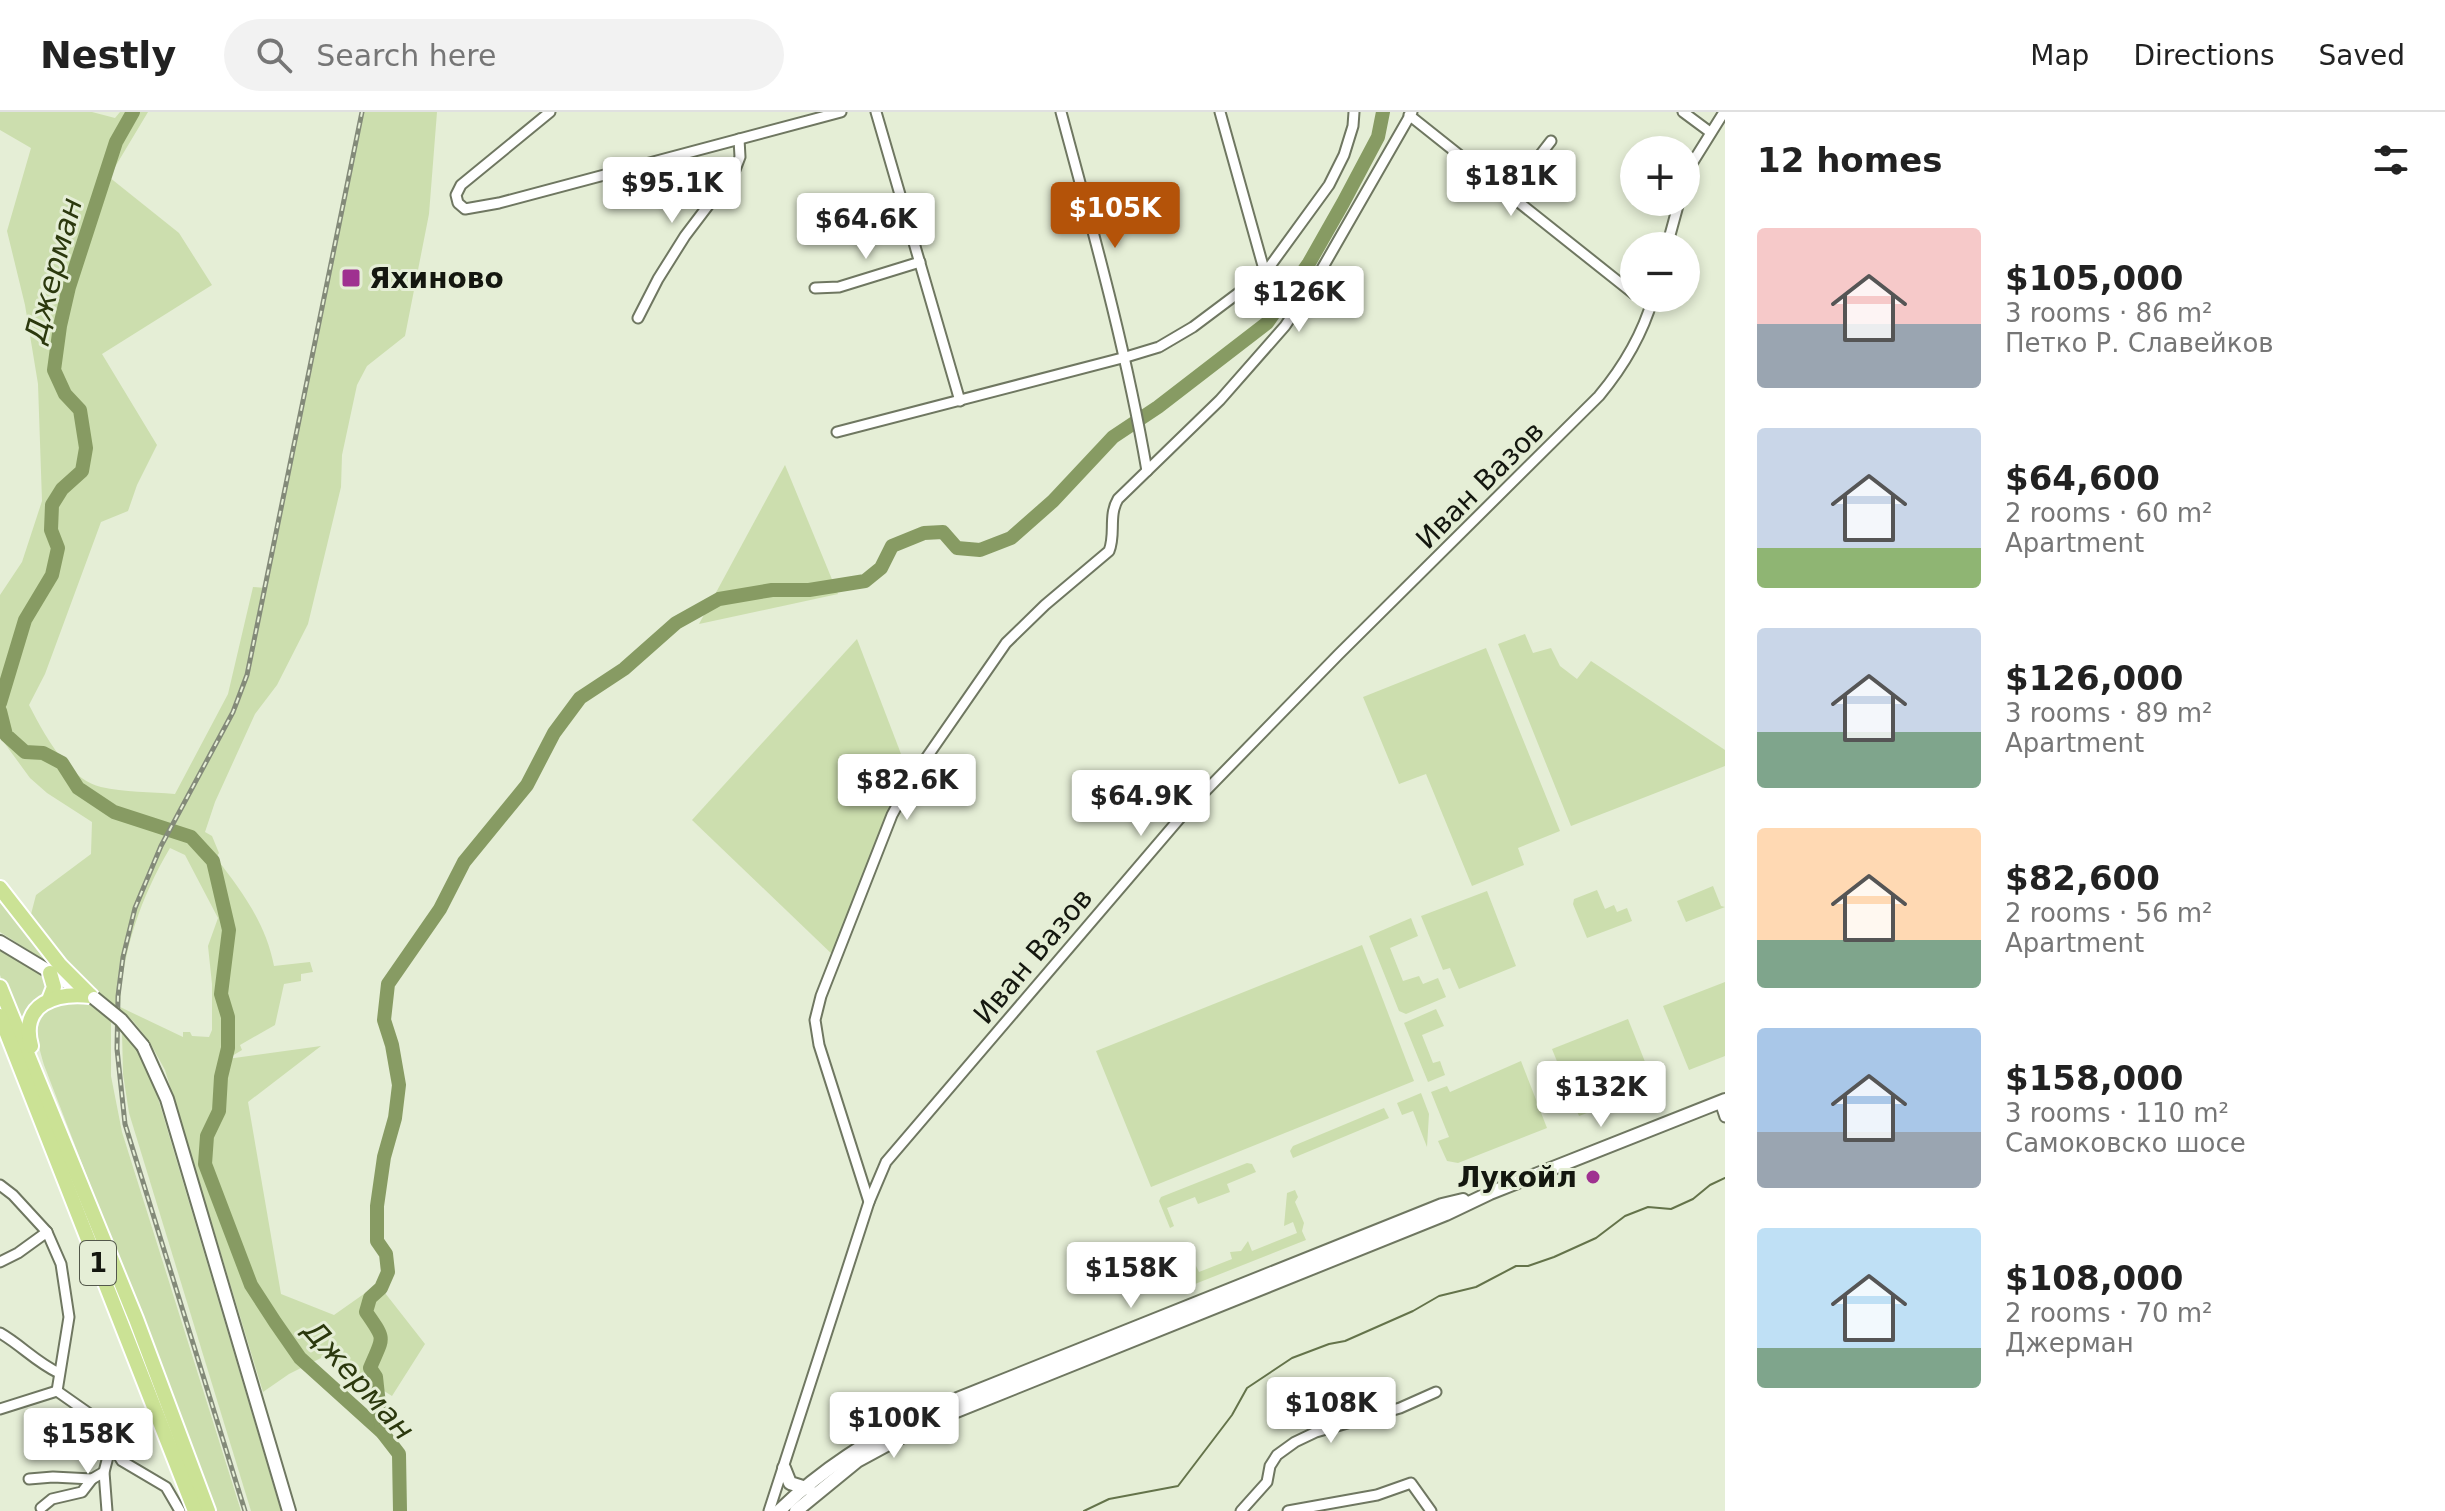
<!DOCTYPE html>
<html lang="en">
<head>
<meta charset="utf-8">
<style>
  :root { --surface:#fff; --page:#f2f2f2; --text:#222; --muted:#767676; --line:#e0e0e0; --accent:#b45309 }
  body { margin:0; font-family:"DejaVu Sans",sans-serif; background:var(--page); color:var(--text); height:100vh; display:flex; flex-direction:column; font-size:30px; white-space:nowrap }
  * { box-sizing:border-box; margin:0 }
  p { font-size:26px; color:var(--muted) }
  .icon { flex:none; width:44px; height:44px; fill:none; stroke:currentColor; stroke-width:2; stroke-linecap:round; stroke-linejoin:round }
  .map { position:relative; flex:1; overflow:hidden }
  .panel { display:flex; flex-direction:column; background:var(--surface); width:720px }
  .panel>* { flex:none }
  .controls { position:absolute; left:1620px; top:24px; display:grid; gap:16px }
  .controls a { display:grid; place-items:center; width:80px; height:80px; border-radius:50%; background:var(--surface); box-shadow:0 4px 12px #0003; font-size:40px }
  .price { position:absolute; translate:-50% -68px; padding:0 18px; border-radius:8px; background:#fff; color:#222; font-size:26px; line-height:52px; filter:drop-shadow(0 2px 4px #0008) }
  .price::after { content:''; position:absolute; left:50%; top:48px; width:24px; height:18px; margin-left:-12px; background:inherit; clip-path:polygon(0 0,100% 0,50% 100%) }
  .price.current { background:var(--accent); color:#fff }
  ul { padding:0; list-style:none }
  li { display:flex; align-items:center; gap:24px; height:200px; padding:0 32px }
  li span { display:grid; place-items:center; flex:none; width:224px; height:160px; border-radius:8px; color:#555 }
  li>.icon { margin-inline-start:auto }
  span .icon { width:96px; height:96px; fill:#fffc; stroke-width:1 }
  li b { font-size:34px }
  h2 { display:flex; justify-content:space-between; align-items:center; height:96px; padding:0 32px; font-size:34px }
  header { display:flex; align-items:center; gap:48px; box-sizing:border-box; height:112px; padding:0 40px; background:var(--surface); border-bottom:2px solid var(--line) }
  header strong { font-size:38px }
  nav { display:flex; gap:44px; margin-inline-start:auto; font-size:28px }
  .search { width:560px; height:72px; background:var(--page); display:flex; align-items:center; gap:20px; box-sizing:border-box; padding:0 28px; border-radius:44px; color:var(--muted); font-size:30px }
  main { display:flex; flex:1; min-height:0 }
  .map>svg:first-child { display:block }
</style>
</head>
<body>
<header>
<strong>Nestly</strong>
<div class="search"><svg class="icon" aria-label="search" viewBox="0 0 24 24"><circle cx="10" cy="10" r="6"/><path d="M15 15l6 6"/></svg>Search here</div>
<nav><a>Map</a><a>Directions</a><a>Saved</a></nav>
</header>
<main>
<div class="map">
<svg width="1725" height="1399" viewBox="0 0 1725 1399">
  <rect width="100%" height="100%" fill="#e5eed6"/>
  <g fill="#ccdeae" fill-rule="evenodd">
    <path d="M0 0H92L115 6 120 0H148L109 65 179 121 212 173 102 242 157 333 137 373 128 399 101 410 45 562 29 593C43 620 68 668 101 675 124 680 151 680 175 682L228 582 253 475 265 476 362 0H437L429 102 405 224 367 254 357 273 342 343 341 375 308 512 277 573 255 602 215 690 205 720 212 724 219 741 216 746C242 779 266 812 274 854L310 850 313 860 301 862V869L284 872 275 913 240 933 242 938 227 947 321 934 248 990 281 1182 334 1203 378 1172 425 1232 392 1284 327 1243 289 1262 263 1280 165 958 149 929 133 909 86 869 30 806 36 783 91 742 92 710 47 681 30 666 0 625V483L22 450 42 389 38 272 25 193 7 119 31 36 0 18ZM170 736 185 743 218 806 208 834 212 872V918L209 925 192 924 190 920H183V925L120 895C122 839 141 785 170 736Z"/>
    <polygon points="785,353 838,482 699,512"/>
    <polygon points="1525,522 1533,541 1551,536 1560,554 1577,567 1591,549 1725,638 1725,654 1571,714 1498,532"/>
    <polygon points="857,527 911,668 836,846 692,708"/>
    <polygon points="1486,536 1560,719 1518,736 1524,753 1472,774 1426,662 1399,672 1363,585"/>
    <polygon points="1713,774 1721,794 1725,795 1686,810 1677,789"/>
    <polygon points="1597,778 1605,797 1614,793 1617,800 1627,796 1632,809 1587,826 1573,792 1574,787"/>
    <polygon points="1487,779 1516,854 1459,877 1450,856 1443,858 1421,804"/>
    <polygon points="0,784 53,854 0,820"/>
    <polygon points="1411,806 1418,824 1390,836 1403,869 1419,864 1423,872 1438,866 1446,885 1406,902 1399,899 1369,824"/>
    <polygon points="1362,833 1414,969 1151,1075 1096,939"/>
    <polygon points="0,837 44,864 49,871 47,882 23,920 0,863"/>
    <polygon points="1725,870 1725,944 1689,958 1663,894"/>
    <path d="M81 889 89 892 111 909V964L122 1020 241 1399H216L44 953C36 924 31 913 54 891Z"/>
    <polygon points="1436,897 1444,914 1422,923 1433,951 1440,949 1445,963 1428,970 1404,911"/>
    <polygon points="1628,907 1655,975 1579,1004 1552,937"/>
    <polygon points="122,919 137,939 152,966 281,1399 251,1399 129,1001 123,962"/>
    <polygon points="1521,949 1547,1016 1458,1051 1447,1049 1438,1029 1449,1025 1431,980 1447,974 1450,980"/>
    <polygon points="1421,981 1429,1002 1427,1035 1413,999 1402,1003 1397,991"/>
    <polygon points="1384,996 1389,1006 1293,1046 1290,1039 1293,1034"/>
    <polygon points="1247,1051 1252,1052 1256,1060 1227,1072 1230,1080 1198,1092 1195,1085 1167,1096 1174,1114 1170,1116 1159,1089 1161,1085"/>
    <polygon points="1295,1078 1298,1085 1295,1090 1304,1111 1302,1119 1306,1128 1195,1172 1188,1157 1184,1158 1179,1147 1191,1144 1199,1160 1232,1147 1230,1140 1241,1139 1248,1129 1252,1139 1297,1121 1293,1110 1284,1114 1287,1081"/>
  </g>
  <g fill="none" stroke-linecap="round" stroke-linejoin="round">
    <polyline stroke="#64734a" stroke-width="2" points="1084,1399 1109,1387 1178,1374 1232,1303 1247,1276 1292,1246 1329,1232 1345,1229 1413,1199 1439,1184 1476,1175 1516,1154 1528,1154 1554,1145 1596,1126 1625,1104 1648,1095 1671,1097 1693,1087 1710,1073 1725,1066"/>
    <g stroke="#879b63" stroke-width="14">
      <polyline points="0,591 25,508 52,463 58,436 51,418 52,393 62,377 82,359 86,336 80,298 65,282 54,258 60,214 69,175 116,30 133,0"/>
      <polyline points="0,599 6,623 25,640 43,641 62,651 78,676 114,700 191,725 213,749 229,818 221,882 228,905 228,936 221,965 219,999 207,1024 205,1052 251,1173 275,1210 300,1246 382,1320 399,1342 400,1399"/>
      <path d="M382 1320 376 1265 370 1256C383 1224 387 1230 366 1200L370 1186 381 1176 388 1160 386 1142 377 1129V1094L384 1045 395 1006 399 973 392 933 384 908 388 872 440 797 464 750 527 673 554 621 580 586 624 557 676 511 719 487 772 478H809L865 469 881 456 892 434 924 421 943 420 957 436 980 438 1011 426 1053 389 1113 325 1158 295 1267 211 1309 151 1343 91 1378 25 1383 0"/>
    </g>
    <g stroke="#6f7761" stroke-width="13">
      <g id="minor">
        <polyline points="550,0 461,73 456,83 458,91 465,97 499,91 841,0"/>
        <polyline points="876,0 960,289"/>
        <path d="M1061 0C1093 119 1126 237 1147 359"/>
        <polyline points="1220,0 1265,161"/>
        <polyline points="1683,0 1710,20"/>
        <polyline points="1409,3 1634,182"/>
        <polyline points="1686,68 1691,53 1724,0"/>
        <polyline points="1509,83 1551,29"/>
        <polyline points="1667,134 1679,90"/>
        <polyline points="815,176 839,175 920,150"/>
        <polyline points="638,206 658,167 685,124 735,58 740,45 739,27"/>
        <polyline points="837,320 1126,245 1159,235 1193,215 1265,161 1329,73 1344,43 1353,14 1354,0"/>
        <polyline points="1720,990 1725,1005"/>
        <polyline points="0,1073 13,1083 47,1120 61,1152 69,1205 57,1279 94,1305 122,1349 166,1375 180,1399"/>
        <path d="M869 1090 819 933 815 908 821 884 892 703 911 668 1006 531 1045 493 1109 439C1116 422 1108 404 1118 387L1220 288 1285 214 1315 169 1412 0"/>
        <polyline points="0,1150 18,1141 47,1120"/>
        <path d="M0 1221C21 1233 37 1251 59 1261"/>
        <polyline points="0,1297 57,1279"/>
        <polyline points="29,1367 53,1365 92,1367 104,1360"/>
        <polyline points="41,1396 52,1387 82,1380 92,1367"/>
        <polyline points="107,1399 104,1360 111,1333"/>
        <path d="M769 1399 869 1090 886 1050 1186 699 1339 542 1599 284C1624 254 1642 224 1653 186"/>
        <polyline points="1241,1399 1267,1370 1270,1354 1277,1343 1295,1330 1316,1320 1400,1296 1436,1280"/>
        <polyline points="1288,1399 1377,1383 1411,1371 1431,1399"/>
      </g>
    </g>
    <g stroke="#6f7761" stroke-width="16">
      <g id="secondary">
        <polyline points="0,830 80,878"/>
        <polyline points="143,934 167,987 289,1399"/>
        <polyline points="784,1356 790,1371 809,1377"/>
        <path d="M779 1399C822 1357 870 1327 925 1300L1442 1093 1463 1088"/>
        <polyline points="796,1399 857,1349 929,1310 1446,1102 1490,1081 1725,988"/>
      </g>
    </g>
    <g stroke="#fff" stroke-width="18">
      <g id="primary">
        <polyline points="0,776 60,853 91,884"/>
        <polyline points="0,875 136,1207 208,1399"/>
        <polyline points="49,888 54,875 50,861"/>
        <polyline points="0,904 195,1399"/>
        <path d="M31 934C19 891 57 880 91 884"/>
      </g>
    </g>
    <use href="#minor" stroke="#fff" stroke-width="9"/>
    <use href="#secondary" stroke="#fff" stroke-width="12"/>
    <use href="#primary" stroke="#cbe295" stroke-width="14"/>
    <g stroke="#838a79" stroke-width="5">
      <polyline id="rail" points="245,1399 125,1012 117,937 118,884 123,845 135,796 161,734 233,600 247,563 362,0"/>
    </g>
    <use href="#rail" stroke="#e5eed6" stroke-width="2" stroke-dasharray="6" stroke-linecap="butt"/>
    <g stroke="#6f7761" stroke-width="16" stroke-linecap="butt">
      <polyline id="secondary-bridge" points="94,886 121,908 143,934"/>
    </g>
    <use href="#secondary-bridge" stroke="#fff" stroke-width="12"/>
  </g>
  <g fill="#9f3190" stroke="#e5eed6" stroke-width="3">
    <rect x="341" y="156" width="20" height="20" rx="4"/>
    <circle cx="1593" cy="1065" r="8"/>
  </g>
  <g text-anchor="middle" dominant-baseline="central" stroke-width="6" stroke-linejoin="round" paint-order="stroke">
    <rect fill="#e5eed6" stroke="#53584b" stroke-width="2" x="80" y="1129" width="36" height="44" rx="6"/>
    <g font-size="26" font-weight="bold" fill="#14170f">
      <text x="98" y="1151">1</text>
    </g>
    <g font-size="28" font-weight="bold" fill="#14170f" stroke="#e5eed6" text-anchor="start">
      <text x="369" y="166">Яхиново</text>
      <text x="1577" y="1065" text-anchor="end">Лукойл</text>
    </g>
    <g font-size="28" fill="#14170f" stroke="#e5eed6">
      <text transform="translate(1480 373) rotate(-45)">Иван Вазов</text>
      <text transform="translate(1033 844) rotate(-50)">Иван Вазов</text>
    </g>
    <g font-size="30" font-style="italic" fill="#2b380d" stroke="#e5eed6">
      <text transform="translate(53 158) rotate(-75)">Джерман</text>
      <text transform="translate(359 1268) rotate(48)">Джерман</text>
    </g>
  </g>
</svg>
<div class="controls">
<a>+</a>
<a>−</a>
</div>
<b class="price" style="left:1511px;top:106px">$181K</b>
<b class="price" style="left:672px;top:113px">$95.1K</b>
<b class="price current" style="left:1115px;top:138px">$105K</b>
<b class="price" style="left:866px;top:149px">$64.6K</b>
<b class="price" style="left:1299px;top:222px">$126K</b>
<b class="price" style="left:907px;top:710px">$82.6K</b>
<b class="price" style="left:1141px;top:726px">$64.9K</b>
<b class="price" style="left:1601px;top:1017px">$132K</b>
<b class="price" style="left:1131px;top:1198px">$158K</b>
<b class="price" style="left:1331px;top:1333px">$108K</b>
<b class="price" style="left:894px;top:1348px">$100K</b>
<b class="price" style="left:88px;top:1364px">$158K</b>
</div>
<section class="panel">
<h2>12 homes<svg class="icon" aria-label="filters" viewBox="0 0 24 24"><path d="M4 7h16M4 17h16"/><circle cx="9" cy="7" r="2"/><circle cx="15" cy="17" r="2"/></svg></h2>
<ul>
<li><span style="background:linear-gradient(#f6c9c9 60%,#9aa5b1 0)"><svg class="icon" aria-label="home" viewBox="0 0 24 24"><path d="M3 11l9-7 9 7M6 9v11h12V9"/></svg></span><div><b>$105,000</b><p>3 rooms · 86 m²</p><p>Петко Р. Славейков</p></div></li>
<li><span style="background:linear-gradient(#c9d6e8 75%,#8fb573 0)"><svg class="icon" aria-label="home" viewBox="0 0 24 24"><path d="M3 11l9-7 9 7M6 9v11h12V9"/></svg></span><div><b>$64,600</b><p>2 rooms · 60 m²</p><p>Apartment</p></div></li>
<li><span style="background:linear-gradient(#c9d6e8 65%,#7fa58c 0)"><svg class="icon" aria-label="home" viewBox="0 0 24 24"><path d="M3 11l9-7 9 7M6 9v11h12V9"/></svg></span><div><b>$126,000</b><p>3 rooms · 89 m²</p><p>Apartment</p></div></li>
<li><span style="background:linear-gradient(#ffd9b3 70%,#7fa58c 0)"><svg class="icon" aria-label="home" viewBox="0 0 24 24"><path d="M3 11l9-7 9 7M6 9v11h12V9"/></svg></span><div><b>$82,600</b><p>2 rooms · 56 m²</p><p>Apartment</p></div></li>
<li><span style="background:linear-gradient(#a9c7e8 65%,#9aa5b1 0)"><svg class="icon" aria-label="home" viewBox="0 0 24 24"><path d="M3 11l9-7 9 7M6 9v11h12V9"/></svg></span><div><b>$158,000</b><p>3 rooms · 110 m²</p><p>Самоковско шосе</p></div></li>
<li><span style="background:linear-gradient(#bfe0f5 75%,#7fa58c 0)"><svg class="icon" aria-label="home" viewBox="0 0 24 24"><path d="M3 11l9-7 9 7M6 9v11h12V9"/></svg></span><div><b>$108,000</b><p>2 rooms · 70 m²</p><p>Джерман</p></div></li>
</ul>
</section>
</main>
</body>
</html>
